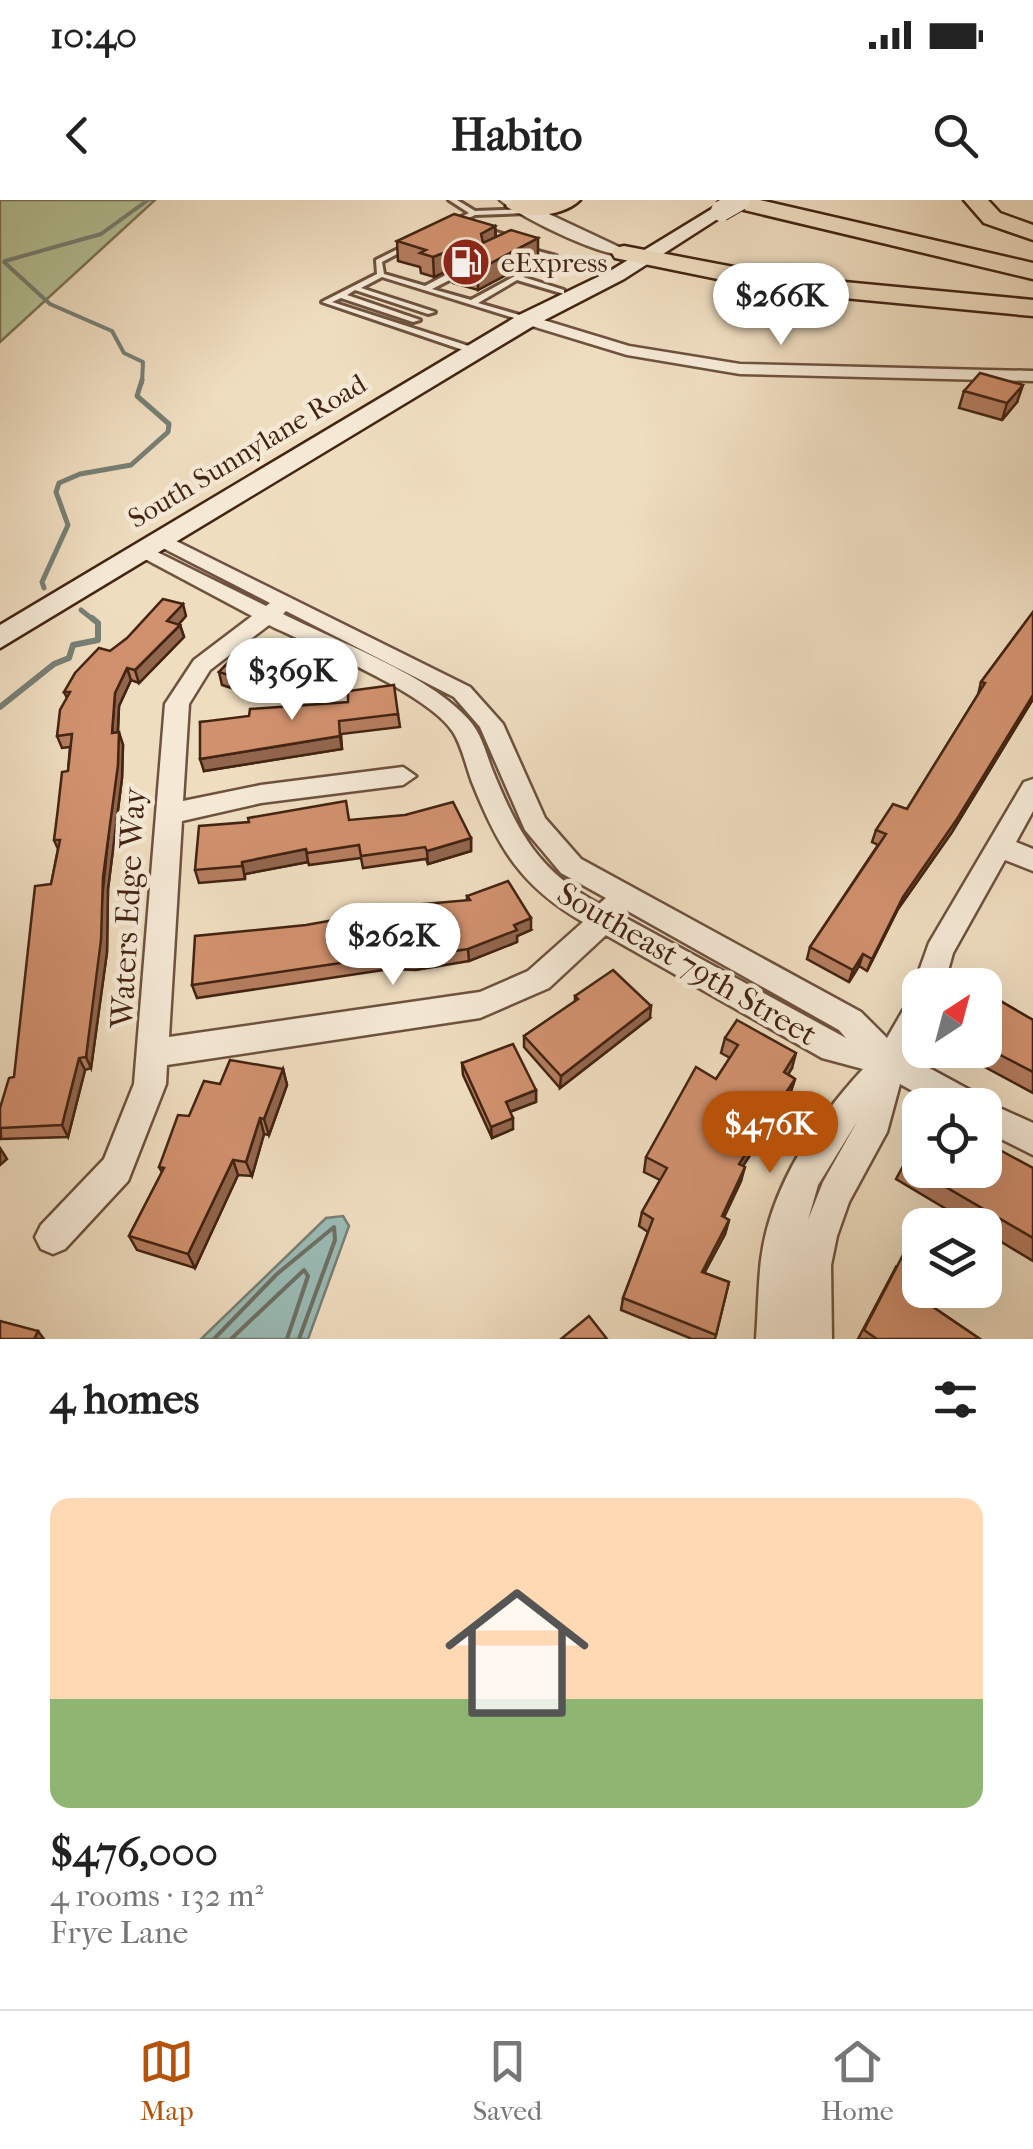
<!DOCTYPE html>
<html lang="en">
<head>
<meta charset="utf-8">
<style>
  :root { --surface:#fff; --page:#f6f6f6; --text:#222; --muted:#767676; --line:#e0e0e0; --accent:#b45309 }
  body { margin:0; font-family:"IM FELL French Canon",serif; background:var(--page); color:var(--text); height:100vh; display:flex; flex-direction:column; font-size:38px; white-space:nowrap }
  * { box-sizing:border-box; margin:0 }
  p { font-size:32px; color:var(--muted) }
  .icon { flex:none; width:55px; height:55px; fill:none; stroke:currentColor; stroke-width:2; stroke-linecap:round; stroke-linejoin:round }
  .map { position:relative; height:1139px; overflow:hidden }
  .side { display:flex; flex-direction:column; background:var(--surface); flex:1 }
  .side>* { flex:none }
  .needle { width:65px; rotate:36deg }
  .tools { position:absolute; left:902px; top:768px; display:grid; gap:20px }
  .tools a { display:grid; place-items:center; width:100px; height:100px; border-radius:20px; background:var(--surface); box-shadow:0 10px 40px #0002; font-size:50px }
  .price { position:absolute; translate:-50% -85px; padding:0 22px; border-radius:35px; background:#fff; color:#222; font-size:32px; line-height:65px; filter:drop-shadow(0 2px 5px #0008) }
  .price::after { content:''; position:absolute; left:50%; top:60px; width:30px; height:22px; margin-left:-15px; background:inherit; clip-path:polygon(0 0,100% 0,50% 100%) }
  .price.active { background:var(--accent); color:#fff }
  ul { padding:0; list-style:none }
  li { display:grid; align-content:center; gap:20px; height:530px; padding:0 50px }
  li+li { border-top:2px solid var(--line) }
  li span { display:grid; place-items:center; height:310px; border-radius:20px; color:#555 }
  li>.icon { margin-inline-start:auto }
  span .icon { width:180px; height:180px; fill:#fffc; stroke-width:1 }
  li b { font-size:42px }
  h2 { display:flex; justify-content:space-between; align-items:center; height:120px; padding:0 50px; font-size:42px }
  .status { display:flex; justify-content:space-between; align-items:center; height:70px; padding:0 50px; background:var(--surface); direction:ltr }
  .status svg { height:28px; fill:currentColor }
  header { display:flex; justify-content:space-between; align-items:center; height:130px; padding:0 50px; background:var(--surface); font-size:45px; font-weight:800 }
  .tab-bar { display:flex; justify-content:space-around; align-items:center; height:140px; border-top:2px solid var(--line); background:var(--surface); font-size:28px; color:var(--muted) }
  .tab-bar a { display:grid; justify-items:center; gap:5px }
  .tab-bar .active { color:var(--accent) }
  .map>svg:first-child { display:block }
</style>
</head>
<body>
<div class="status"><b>10:40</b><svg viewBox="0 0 49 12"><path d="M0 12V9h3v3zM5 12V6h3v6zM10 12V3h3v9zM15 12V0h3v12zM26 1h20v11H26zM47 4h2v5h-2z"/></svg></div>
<header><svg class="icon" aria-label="back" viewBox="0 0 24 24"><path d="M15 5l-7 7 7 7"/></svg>Habito<svg class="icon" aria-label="search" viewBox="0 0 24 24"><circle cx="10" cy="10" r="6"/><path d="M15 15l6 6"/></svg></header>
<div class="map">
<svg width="1033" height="1139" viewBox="0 0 1033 1139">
  <rect width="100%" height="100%" fill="#efddc0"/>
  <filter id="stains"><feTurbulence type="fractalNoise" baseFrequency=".002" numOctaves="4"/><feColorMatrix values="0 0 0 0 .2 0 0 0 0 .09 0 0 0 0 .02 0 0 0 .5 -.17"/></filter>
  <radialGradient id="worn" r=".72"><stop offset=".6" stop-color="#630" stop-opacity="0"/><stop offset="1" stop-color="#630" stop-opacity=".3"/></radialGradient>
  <polygon fill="#b5c296" stroke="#7c7354" stroke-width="2.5" points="0,0 155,0 0,142"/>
  <polygon fill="#9abbb5" stroke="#777f74" stroke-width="2.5" points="343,1016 349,1026 308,1139 201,1139 326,1018"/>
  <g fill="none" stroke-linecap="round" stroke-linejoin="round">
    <g stroke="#6e7064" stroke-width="4">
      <polyline points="214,1139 277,1074 334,1027 335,1040 299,1139"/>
      <polyline points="231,1139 304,1070 308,1076 287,1139"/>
    </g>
    <g stroke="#777f74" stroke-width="4">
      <polyline points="5,61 101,34 148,0"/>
      <polyline points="4,62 50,104 112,131 124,153 143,162 142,183"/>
    </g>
    <g stroke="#777f74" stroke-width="5">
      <polyline points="44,388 42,382 68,325 56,292 59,283 80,274 131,265 168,232 169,224 137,196 142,180"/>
      <polyline points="81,410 95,421"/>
    </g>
    <polyline stroke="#777f74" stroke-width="6" points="0,507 54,464 69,458 73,445 98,440 98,423 92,418"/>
    <g stroke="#6e523e" stroke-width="6">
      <g id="service">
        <polygon points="449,0 457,0 475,11 527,9 530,11 527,13 475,15 452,26 450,25 450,23 469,13"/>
        <polygon points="479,27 506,35 512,44 556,56 556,58 523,77 564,90 564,94 517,80 478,103 530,118 531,120 527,122 382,77 361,88 435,112 428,114 355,90 347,95 420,120 413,122 341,98 332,102 478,149 478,153 472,153 322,102 377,74 376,60 412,42 415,44 414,45 382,62 384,74 425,86 461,67 467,67 467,71 432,89 471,100 548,58 507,46 501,37 477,30 476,29"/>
        <polygon points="792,901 838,928 840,933 838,938 832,941 826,938 786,913 784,908 786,903"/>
      </g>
    </g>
    <g stroke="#6e523e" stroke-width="5">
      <g id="minor">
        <polygon points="527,115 629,146 740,164 1033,171 1033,181 740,174 627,155 522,123 519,120"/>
        <path d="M162 334 470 487 503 524 545 618 581 659 861 812 887 838 909 800 920 796V837L909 857 979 895 982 900 1033 923V955L985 931V905H938L900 884 887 932 849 1002 837 1036 831 1065 832 1139H794L795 1114 794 1139H756C758 1113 758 1086 761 1060 770 988 815 921 863 869L822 858 606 735 549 788 480 818 167 865 166 884 128 981 65 1049 53 1054 41 1049 35 1037 41 1025 104 959 134 884 165 504 194 460 252 416 132 352 142 346 149 348 266 406 270 403 155 344 152 340ZM286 411 454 497 480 527 525 630 561 673 606 698 599 704C537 670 518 632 492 569 486 553 481 533 469 520 430 475 338 442 283 414ZM269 425C314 447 428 493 453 532 462 546 466 566 472 582 498 647 520 686 583 722L528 771 480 792 169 837 182 621 261 603 403 585 416 576 403 567 261 585 183 601 189 504 210 470ZM626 710 839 830 846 838 622 716ZM858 920 823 982 808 1020 818 985Z"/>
        <polygon points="1033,579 1033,611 1016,642 1033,649 1033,671 1005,660 953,753 944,785 920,785 919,794 914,785 929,743 1024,582"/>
      </g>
    </g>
    <g stroke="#6e523e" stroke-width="5">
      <path id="tertiary" d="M500 0H519L632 53C615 65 518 16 500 0Z"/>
    </g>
    <g stroke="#432412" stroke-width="5">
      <polygon id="secondary" points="715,7 730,11 624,79 535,125 0,448 0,425 519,115 610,71"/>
    </g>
    <g stroke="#432412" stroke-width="5">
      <g id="motorway">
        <path d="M580 0C564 16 524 21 506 6L514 0Z"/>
        <polygon points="720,0 760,0 1033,63 1033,79 723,5"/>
        <polygon points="964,0 988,0 1000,13 1033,25 1033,40 984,23"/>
        <polygon points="624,46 781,76 1033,100 1033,116 781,92 615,58 612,53 615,48"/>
      </g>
    </g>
    <use href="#service" fill="#f5e9d6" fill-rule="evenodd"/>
    <use href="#minor" fill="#f5e9d6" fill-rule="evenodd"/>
    <use href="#tertiary" fill="#f5e9d6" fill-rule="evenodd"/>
    <use href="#secondary" fill="#f5e9d6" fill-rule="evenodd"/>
    <use href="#motorway" fill="#efddc0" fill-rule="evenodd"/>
    <g stroke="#432412" stroke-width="22" stroke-linecap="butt">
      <polyline id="secondary-bridge" points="721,11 740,0"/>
    </g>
    <use href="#secondary-bridge" stroke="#f5e9d6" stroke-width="20"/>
  </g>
  <g fill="#b47d5f" stroke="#432412" stroke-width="2.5">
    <polygon points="495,26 496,37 538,58 478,90 453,83 452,69 434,77 421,73 420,67 398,61 397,41"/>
    <polygon points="964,191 1017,202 1002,220 959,208"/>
    <polygon points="1033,412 1033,499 952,632 898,709 867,771 859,766 849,782 807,759 810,747 878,645 872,642 876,630 907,609 978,495 981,482"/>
    <polygon points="186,416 179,424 180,425 184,437 139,483 131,480 119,506 118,532 123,545 122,578 108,689 107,752 91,868 85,870 68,937 1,939 0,908 14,877 58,649 54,640 68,571 70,547 62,548 57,536 67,498 64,492 110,451"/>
    <polygon points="280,458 283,470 259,497 222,485 219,472"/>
    <polygon points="398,514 400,527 341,534 342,549 204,571 200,522"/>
    <polygon points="349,620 471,638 471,651 428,664 426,659 363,668 361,658 309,665 308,662 245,674 245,679 199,683 195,670 249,622"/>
    <polygon points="467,696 531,730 517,736 517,742 469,761 416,770 390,769 197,798 192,785 467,701"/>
    <polygon points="985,792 1033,820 1033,893 953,850 985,850"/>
    <polygon points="575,796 650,818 560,888 524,847 524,836 575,802"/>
    <polygon points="725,838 792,868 788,874 795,879 790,894 743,966 741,981 724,1017 729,1020 725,1034 704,1073 729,1082 715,1139 692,1139 621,1110 623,1098 648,1032 639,1026 642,1012 660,980 644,972 646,957 716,879 730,858 721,853"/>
    <polygon points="462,863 536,890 536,902 510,912 513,929 492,938 463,875"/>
    <polygon points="283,869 287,885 269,935 264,934 252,976 238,975 195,1068 137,1050 129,1036 162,972 159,967 189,916 220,884"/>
    <polygon points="920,935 1033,968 1033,1061 985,1032 985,1025 973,1025 896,979"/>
    <polygon points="896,1067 933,1107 980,1139 858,1139"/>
  </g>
  <g fill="#92664d" stroke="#432412" stroke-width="2.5">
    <polygon points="495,26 496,46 481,54 481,34"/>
    <polygon points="538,38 538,58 478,90 478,70"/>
    <polygon points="466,44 467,63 452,63 452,69 434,77 433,57"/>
    <polygon points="1023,185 1017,202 1002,220 1007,203"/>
    <polygon points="183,404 186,416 170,434 167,421"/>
    <polygon points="180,425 184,437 139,483 135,470"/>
    <polygon points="280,458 283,470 259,497 256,484"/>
    <polygon points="127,468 131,480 119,506 117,546 112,533 115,493"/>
    <polygon points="1033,495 1033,499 952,632 898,709 867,771 872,759 903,697"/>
    <polygon points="119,532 123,545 122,578 108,689 107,752 91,868 86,857"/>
    <polygon points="340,536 342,549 204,571 200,559"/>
    <polygon points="471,638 471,651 428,664 427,651"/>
    <polygon points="306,649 308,662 245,674 245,679 242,662"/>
    <polygon points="531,718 531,730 517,736 517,742 469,761 468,749 514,725"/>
    <polygon points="863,754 859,766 849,782 853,770"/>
    <polygon points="651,806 650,818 560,888 561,876"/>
    <polygon points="796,853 792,868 780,888 784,872"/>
    <polygon points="79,858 85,870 68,937 62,925"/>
    <polygon points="283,869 287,885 269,935 264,919"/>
    <polygon points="795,879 790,894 735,978 739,964"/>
    <polygon points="536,890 536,902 506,913 506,902"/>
    <polygon points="260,918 264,934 252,976 246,962"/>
    <polygon points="513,918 513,929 492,938 491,927"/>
    <polygon points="0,948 7,959 0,965"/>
    <polygon points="233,960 238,975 195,1068 188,1054"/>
    <polygon points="745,967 741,981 718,1030 722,1016"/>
    <polygon points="729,1020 725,1034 698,1085 702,1072"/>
    <polygon points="38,1131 44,1139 34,1139"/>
  </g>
  <g fill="#d1916e" stroke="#432412" stroke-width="2.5">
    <polygon points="454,14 495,26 481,34 483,43 511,30 538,38 478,70 452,63 468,54 466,44 433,57 420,53 426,50 397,41"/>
    <polygon points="980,173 1023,185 1007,203 964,191"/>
    <polygon points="163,399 183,404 167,421 180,425 135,470 127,468 115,493 112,533 119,532 118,565 103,677 101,740 86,857 79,858 62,925 0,928 0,908 9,878 14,877 35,686 51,684 60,640 54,640 58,608 62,572 68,571 72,534 57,536 60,510 70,492 64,492 75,473 99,448 110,451 127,438"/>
    <polygon points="1033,412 1033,495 957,619 903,697 872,759 863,754 853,770 810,747 886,634 876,630 893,604 907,609 985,483 981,482"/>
    <polygon points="243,447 280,458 256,484 219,472"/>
    <polygon points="394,485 398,514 339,521 340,536 200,559 200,522 249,516 250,509 348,502 348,491"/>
    <polygon points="346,601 349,620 405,615 453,602 471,638 427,651 425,647 361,656 359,645 307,653 306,649 242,662 242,666 195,670 199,626 249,622 248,618"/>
    <polygon points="508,681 531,718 514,725 517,730 468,749 415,757 388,756 192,785 195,736 306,725 379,712 379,708 470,700 467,696"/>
    <polygon points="613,770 651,806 561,876 524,836 578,799 575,796"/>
    <polygon points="985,792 1033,820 1033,872 985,847"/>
    <polygon points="737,820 796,853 784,872 795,879 739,964 745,967 722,1016 729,1020 702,1072 729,1082 716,1135 623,1098 653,1019 642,1012 667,968 646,957 696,867 716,879 738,845 725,838"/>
    <polygon points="513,844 536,890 506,902 513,918 491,927 462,863"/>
    <polygon points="230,860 283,869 264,919 260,918 246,962 233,960 188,1054 129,1036 164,968 159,967 178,915 189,916 204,881 220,884"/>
    <polygon points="920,935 920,970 985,970 985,942 1033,968 1033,1038 905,963"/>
    <polygon points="904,1053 920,1063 920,1090 941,1090 933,1107 980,1139 877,1139 864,1130"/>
    <polygon points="589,1116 607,1139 561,1139"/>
    <polygon points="0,1121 38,1131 34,1139 0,1139"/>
  </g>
  <defs>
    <g id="fuel-disc" transform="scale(2.5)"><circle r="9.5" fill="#8f2418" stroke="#f5e9d6"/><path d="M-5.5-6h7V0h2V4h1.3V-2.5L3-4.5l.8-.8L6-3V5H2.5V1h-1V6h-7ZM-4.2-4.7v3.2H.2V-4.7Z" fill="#fff"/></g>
  </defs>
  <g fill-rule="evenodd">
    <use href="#fuel-disc" x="466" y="62"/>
  </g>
  <g text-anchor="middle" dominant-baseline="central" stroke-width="9" stroke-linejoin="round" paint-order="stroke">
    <g font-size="28" fill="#432412" stroke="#f5e9d6" text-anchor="start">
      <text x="501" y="62">eExpress</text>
    </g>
    <g font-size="28" fill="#432412" stroke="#f5e9d6">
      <text transform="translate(247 251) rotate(-31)">South Sunnylane Road</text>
    </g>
    <g font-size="32" fill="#432412" stroke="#f5e9d6">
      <text transform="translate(128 708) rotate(-87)">Waters Edge Way</text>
      <text transform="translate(687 764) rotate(30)">Southeast 79th Street</text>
    </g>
  </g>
  <rect width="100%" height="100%" filter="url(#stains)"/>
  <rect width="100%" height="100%" fill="url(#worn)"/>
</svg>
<div class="tools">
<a><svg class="needle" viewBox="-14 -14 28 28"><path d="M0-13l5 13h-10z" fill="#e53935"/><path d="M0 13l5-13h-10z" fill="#767676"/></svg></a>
<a><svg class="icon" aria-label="locate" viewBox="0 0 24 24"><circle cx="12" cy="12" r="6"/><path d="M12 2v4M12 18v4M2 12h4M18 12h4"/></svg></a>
<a><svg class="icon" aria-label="layers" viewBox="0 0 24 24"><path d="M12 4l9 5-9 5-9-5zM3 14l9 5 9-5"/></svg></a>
</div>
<b class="price" style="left:781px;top:148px">$266K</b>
<b class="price" style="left:292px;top:523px">$369K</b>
<b class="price" style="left:393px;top:788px">$262K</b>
<b class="price active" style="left:770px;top:976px">$476K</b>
</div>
<section class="side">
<h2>4 homes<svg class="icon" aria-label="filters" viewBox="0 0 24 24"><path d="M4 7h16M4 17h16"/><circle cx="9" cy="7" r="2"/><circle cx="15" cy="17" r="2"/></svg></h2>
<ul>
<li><span style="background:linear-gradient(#ffd9b3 65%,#8fb573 0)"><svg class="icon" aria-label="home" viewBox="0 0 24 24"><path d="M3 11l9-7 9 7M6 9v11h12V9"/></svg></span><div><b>$476,000</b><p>4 rooms · 132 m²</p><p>Frye Lane</p></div></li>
</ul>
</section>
<nav class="tab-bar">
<a class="active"><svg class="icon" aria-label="map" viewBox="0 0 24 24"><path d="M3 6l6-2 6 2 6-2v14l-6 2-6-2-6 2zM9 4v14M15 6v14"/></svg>Map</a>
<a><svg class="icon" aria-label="saved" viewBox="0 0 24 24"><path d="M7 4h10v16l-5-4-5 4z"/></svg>Saved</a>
<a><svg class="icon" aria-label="home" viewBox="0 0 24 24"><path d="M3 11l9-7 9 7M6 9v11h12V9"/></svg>Home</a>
</nav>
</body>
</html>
